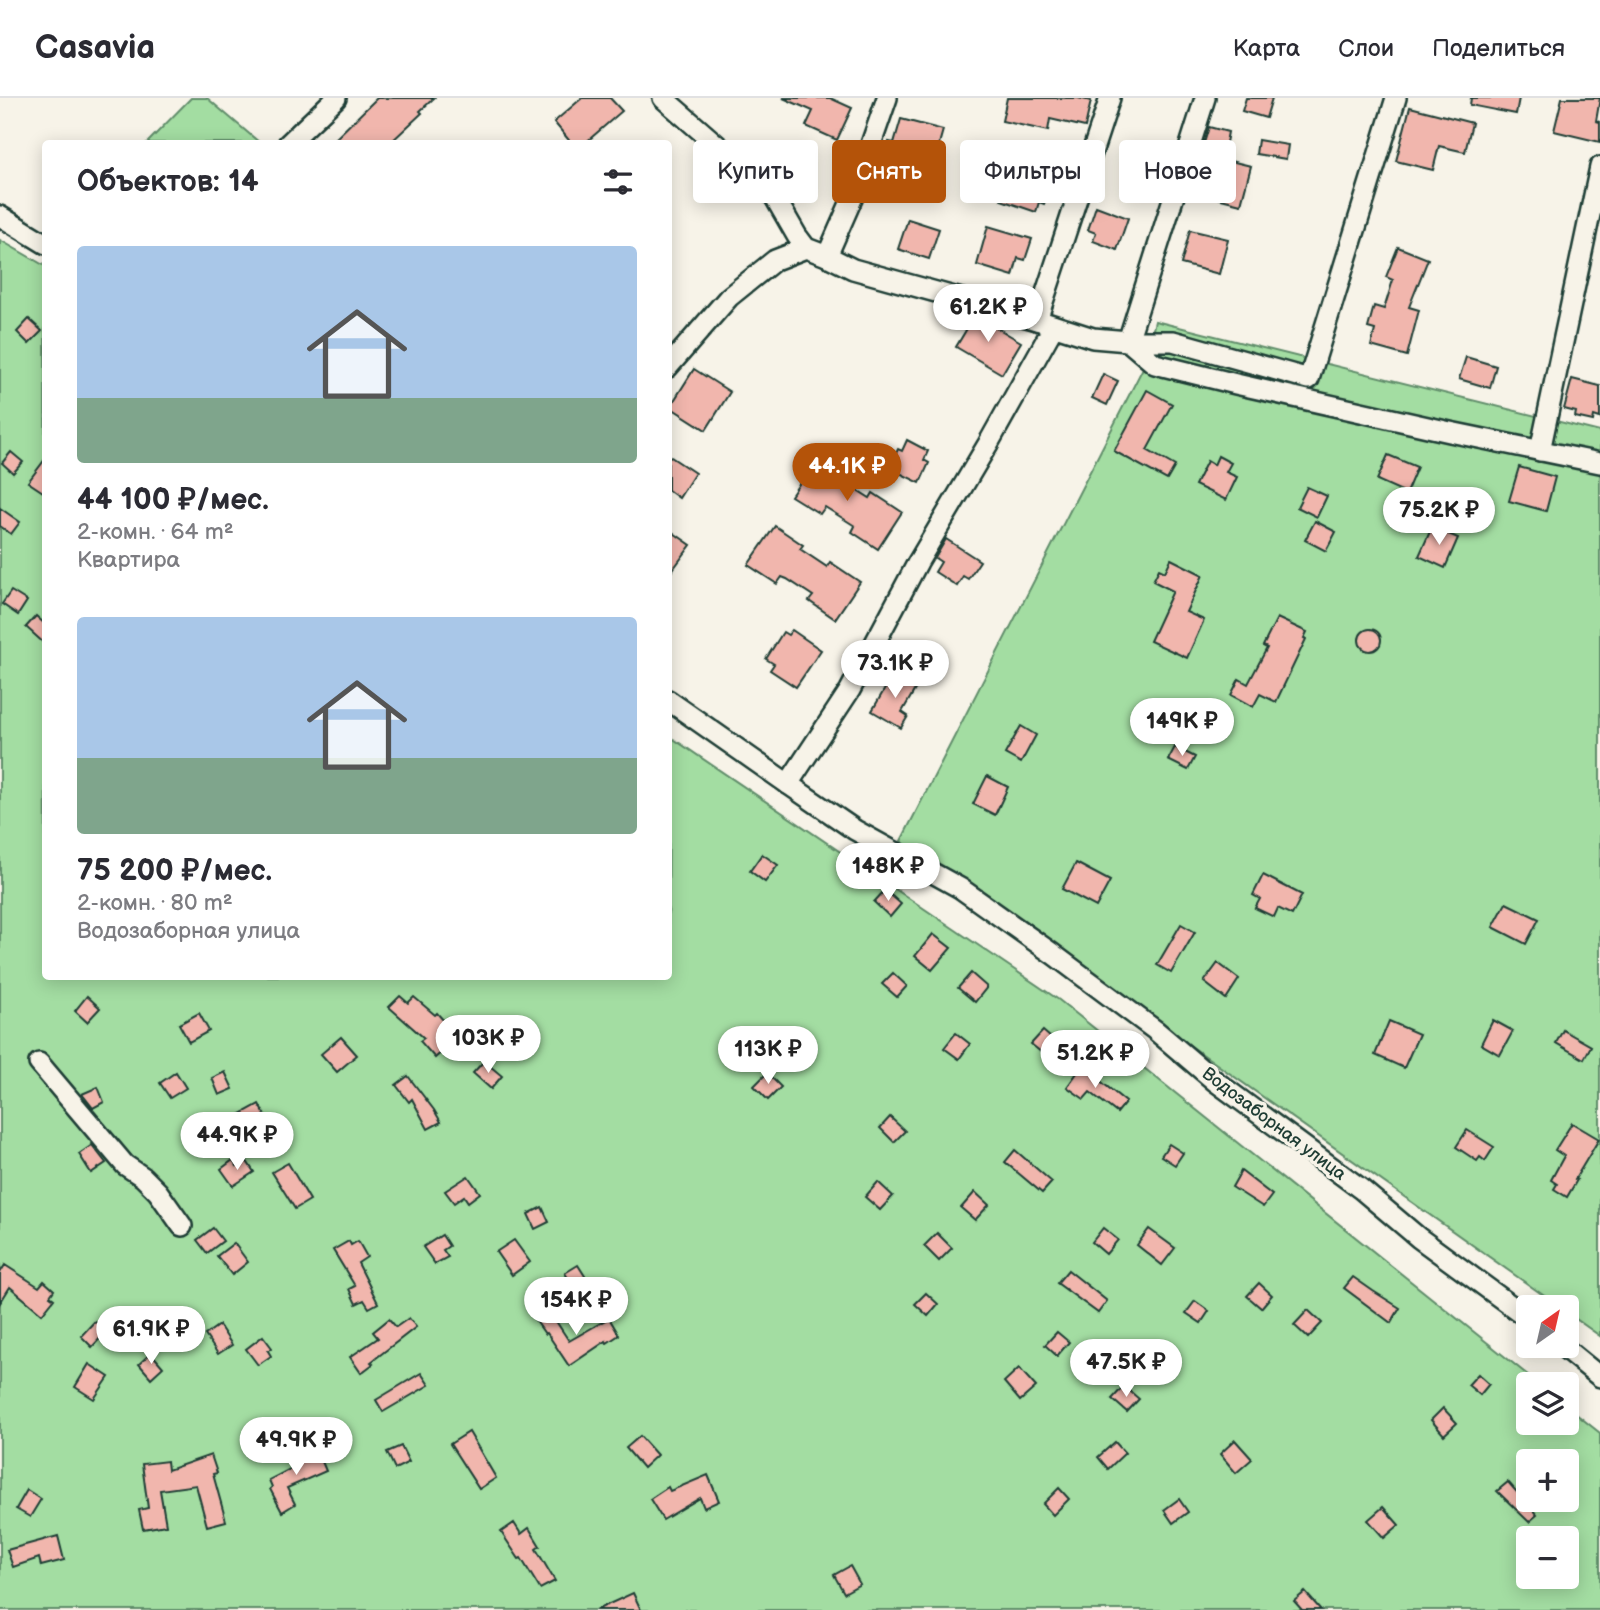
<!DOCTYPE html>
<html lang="ru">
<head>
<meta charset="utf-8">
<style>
  :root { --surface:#fff; --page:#f7f7f7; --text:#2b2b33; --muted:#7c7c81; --line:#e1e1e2; --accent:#b45309 }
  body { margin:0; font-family:"Balsamiq Sans",sans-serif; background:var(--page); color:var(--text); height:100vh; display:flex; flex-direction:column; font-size:26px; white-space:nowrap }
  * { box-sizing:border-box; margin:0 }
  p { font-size:23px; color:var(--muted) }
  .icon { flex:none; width:38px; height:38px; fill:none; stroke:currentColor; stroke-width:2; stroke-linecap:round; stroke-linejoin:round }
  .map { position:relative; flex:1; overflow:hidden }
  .details { position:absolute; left:42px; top:42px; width:630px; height:840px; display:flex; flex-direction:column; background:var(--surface); border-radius:7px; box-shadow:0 4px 18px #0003 }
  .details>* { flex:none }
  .guide { position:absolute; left:693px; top:42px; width:665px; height:63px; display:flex; gap:14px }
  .needle { width:46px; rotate:34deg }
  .tools { position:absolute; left:1516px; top:1197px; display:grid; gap:14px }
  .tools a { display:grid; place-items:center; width:63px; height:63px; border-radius:7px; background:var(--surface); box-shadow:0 4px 18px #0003; font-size:35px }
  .price { position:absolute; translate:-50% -60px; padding:0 16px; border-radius:24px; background:#fff; color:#222; font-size:23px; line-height:46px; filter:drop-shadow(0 2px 4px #0008) }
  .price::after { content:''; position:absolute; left:50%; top:42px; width:21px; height:16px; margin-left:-10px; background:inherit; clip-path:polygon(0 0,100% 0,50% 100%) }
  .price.current { background:var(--accent); color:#fff }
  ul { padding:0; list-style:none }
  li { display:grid; align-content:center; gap:14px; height:371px; padding:0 35px }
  li span { display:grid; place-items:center; height:217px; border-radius:7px; color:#555 }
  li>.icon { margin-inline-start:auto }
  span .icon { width:126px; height:126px; fill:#fffc; stroke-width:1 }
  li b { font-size:30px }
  h2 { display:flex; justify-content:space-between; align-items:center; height:84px; padding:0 35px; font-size:30px }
  .tag { padding:0 24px; border-radius:7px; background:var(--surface); box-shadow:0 4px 18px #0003; font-size:24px; line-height:63px }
  .tag.current { background:var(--accent); color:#fff }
  header { display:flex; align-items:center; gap:42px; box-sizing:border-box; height:98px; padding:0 35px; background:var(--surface); border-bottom:2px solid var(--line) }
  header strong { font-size:33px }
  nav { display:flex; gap:38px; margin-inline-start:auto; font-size:24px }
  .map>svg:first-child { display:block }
</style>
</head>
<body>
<header>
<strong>Casavia</strong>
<nav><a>Карта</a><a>Слои</a><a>Поделиться</a></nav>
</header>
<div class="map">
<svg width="1600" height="1512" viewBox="0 0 1600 1512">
  <rect width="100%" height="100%" fill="#f7f3e8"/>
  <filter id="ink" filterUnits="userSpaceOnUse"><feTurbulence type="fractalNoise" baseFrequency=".0143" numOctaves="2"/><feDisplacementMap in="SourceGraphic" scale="14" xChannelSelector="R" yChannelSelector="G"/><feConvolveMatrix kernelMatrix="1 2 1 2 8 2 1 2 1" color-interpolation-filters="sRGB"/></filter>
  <g filter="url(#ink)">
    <g fill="#a3dda2" stroke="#618d6b" stroke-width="2" fill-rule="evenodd">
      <polygon points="191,0 207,0 260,45 147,45"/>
      <path d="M0 142 45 168 46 878H668L669 638 1059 902 1539 1286H1528V1325H1566V1308L1600 1335V1512H0ZM1528 1363H1566V1402H1528ZM1528 1440H1566V1479H1528Z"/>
      <polygon points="1155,223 1600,334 1600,1238 1566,1214 1566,1209 1560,1209 901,743 1144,268"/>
    </g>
    <g fill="#f1b6ad" stroke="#1f3d34" stroke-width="2">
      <polygon points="377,0 434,0 420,13 422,15 389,46 330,46"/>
      <polygon points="582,0 610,0 622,13 584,46 572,46 554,24"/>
      <polygon points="783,0 830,0 852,10 837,42 806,28 813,13"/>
      <polygon points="1007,0 1078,0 1091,3 1085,29 1050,21 1048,33 1002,23"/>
      <polygon points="1246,0 1272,0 1266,20 1242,13"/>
      <polygon points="1471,0 1519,0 1516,16 1470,7"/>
      <polygon points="1562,0 1600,0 1596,23 1600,24 1600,44 1554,33"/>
      <polygon points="1410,9 1472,25 1465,54 1439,48 1433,72 1396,63"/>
      <polygon points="901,21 943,32 928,85 881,72 889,44 894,45"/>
      <polygon points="1209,29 1228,34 1225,50 1204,45"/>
      <polygon points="1258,42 1288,47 1286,61 1256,56"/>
      <polygon points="1218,60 1251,68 1241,106 1209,98"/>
      <polygon points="1013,67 1046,78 1043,86 1050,89 1044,106 1039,104 1036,114 1001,102"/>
      <polygon points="1096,108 1128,120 1117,152 1093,143 1096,135 1088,132"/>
      <polygon points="908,121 939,131 929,161 898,151"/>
      <polygon points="988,128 1032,141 1025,162 1018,160 1013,178 977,167"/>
      <polygon points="1190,132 1228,141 1219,176 1181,166"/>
      <polygon points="1398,149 1428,161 1409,209 1419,212 1407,258 1371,248 1375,232 1368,230 1374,208 1384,211 1393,182 1386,179"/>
      <polygon points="975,217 1021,244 1002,276 956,249"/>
      <polygon points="29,221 42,233 29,246 17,234"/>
      <polygon points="1466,259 1496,268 1490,290 1459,281"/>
      <polygon points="694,271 730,294 706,332 670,309"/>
      <polygon points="1103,276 1118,283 1107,307 1092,300"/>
      <polygon points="1572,281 1600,288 1600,320 1594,318 1593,323 1575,319 1576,314 1564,311"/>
      <polygon points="1147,292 1172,306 1147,352 1175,368 1167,382 1114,353"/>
      <polygon points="907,342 928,353 924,362 929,365 920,385 889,370 898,351 902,353"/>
      <polygon points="11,354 23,364 13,375 2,365"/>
      <polygon points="668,357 695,375 679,400 668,392"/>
      <polygon points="1388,357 1417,369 1406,395 1377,382"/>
      <polygon points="818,358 845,377 842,382 854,390 870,400 873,395 902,414 878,451 852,434 855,428 825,409 820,416 791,398"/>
      <polygon points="1218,358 1231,365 1226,374 1237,379 1226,402 1195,387 1207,363 1214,367"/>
      <polygon points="46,360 46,396 28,384"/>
      <polygon points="1519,369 1555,379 1546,413 1509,403"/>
      <polygon points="1307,389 1327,398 1317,419 1297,409"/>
      <polygon points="0,410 20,424 11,436 0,428"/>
      <polygon points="1315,423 1336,434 1326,453 1305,442"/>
      <polygon points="775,428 803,447 800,451 827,469 830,464 860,484 835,521 809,503 813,498 787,481 782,479 777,486 748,467"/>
      <polygon points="1432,429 1458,440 1445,470 1419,458"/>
      <polygon points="668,431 691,447 668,478"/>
      <polygon points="946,441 980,463 968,481 963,478 957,488 935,474 941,464 935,460"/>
      <polygon points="1171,461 1203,477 1186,514 1204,522 1187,560 1150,543 1173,493 1153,483 1159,471 1165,474"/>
      <polygon points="11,493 27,503 18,517 2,506"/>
      <polygon points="36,518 46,527 46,547 26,529"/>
      <polygon points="1277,520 1307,534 1304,540 1306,541 1276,604 1260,596 1253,609 1231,597 1239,581 1248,586 1267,550 1263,548"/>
      <circle cx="1370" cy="542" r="11"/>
      <polygon points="792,532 821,552 796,589 770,572 774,566 766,561 783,534 788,537"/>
      <polygon points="894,575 917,588 902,614 908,618 901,630 872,613"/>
      <polygon points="1021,628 1036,637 1021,665 1005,656"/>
      <polygon points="1175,649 1195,659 1188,672 1168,662"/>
      <polygon points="987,678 1008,689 995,717 973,706"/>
      <polygon points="762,756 778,767 765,784 750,773"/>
      <polygon points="1076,765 1110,783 1096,809 1062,791"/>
      <polygon points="1263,777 1302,797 1292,817 1278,810 1274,819 1255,810 1260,801 1253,797"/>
      <polygon points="885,792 901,806 890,819 874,804"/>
      <polygon points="1506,805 1539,821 1526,846 1493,829"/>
      <polygon points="1181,826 1195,834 1171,875 1157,867"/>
      <polygon points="933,836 951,850 932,872 915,858"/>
      <polygon points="1218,865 1239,881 1226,901 1204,884"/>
      <polygon points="893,875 907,888 897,899 882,886"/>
      <polygon points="971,875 987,889 975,904 958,890"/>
      <polygon points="87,898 100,910 87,924 75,913"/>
      <polygon points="400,898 408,905 414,899 435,917 437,915 458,939 435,960 420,943 424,940 389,909"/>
      <polygon points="199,915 209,933 189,944 179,926"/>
      <polygon points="1493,922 1513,933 1500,957 1481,946"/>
      <polygon points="1389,923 1419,936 1404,970 1375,957"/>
      <polygon points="1563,932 1591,948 1584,961 1556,945"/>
      <polygon points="1043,933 1058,946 1047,959 1031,946"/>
      <polygon points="956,935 970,946 959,961 944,950"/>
      <polygon points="341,939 357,957 337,974 321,956"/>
      <polygon points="484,963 502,978 491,991 473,975"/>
      <polygon points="1082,968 1126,1004 1117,1015 1090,994 1084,1001 1067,989"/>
      <polygon points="176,974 186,990 170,1000 160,985"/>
      <polygon points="225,974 233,991 219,997 212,980"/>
      <polygon points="767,975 781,989 768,1002 754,988"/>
      <polygon points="408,978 434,1012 441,1024 428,1031 412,1001 409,1004 396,987"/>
      <polygon points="98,989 104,1004 93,1010 82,996"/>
      <polygon points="259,1006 267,1021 248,1031 239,1017"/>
      <polygon points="890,1019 905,1033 894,1044 880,1030"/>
      <polygon points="1572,1025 1599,1041 1575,1081 1577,1082 1567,1099 1554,1091 1557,1086 1551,1082 1564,1058 1555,1052"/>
      <polygon points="1467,1032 1494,1049 1485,1063 1480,1059 1477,1063 1456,1049"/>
      <polygon points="1169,1046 1183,1055 1175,1067 1161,1058"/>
      <polygon points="92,1047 106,1065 91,1075 79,1056"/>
      <polygon points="1015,1052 1052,1084 1042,1095 1005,1064"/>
      <polygon points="233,1062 237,1068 246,1062 254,1074 233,1088 221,1071"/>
      <polygon points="288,1065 310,1102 295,1111 272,1074"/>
      <polygon points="1241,1073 1272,1097 1263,1109 1232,1089"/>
      <polygon points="468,1078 480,1095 468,1104 464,1098 454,1105 445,1093"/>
      <polygon points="878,1084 893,1098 880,1112 865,1099"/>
      <polygon points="975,1094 989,1107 975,1122 961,1110"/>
      <polygon points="542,1109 549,1124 535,1131 528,1116"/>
      <polygon points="213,1130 223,1143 207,1155 197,1142"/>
      <polygon points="1103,1130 1118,1142 1106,1156 1092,1144"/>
      <polygon points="1149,1131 1175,1150 1162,1167 1137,1147"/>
      <polygon points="937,1135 952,1150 939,1163 924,1148"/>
      <polygon points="442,1137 449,1148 443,1152 448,1159 435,1166 423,1149"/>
      <polygon points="514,1142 530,1164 512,1177 496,1154"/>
      <polygon points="349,1143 351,1147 358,1143 367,1159 358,1165 378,1205 369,1210 364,1202 356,1206 349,1191 355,1188 333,1152"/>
      <polygon points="234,1145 248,1164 232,1177 217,1158"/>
      <polygon points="5,1167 39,1189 44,1183 54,1192 50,1198 54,1201 42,1216 10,1189 0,1205 0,1175"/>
      <polygon points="578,1167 590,1186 577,1195 565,1175"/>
      <polygon points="1068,1172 1107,1203 1098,1215 1057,1185"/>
      <polygon points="1353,1179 1373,1193 1400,1210 1391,1225 1344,1190"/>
      <polygon points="1259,1185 1272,1197 1261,1210 1247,1198"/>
      <polygon points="926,1195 938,1206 928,1218 915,1206"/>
      <polygon points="1195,1203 1209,1213 1201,1225 1186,1215"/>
      <polygon points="548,1211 569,1243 609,1220 619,1237 607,1245 606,1243 569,1268 547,1235 545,1236 534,1220"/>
      <polygon points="1308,1212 1322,1225 1308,1240 1294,1227"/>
      <polygon points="409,1220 416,1229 371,1264 373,1266 361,1275 350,1259 378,1240 373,1234 389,1221 396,1229"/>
      <polygon points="95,1223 106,1234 92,1249 81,1238"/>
      <polygon points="219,1227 232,1247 218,1256 205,1237"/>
      <polygon points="1057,1234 1069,1244 1057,1258 1045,1247"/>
      <polygon points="263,1238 272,1250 268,1253 271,1258 258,1267 246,1251"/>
      <polygon points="151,1255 163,1269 151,1280 139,1266"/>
      <polygon points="89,1266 109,1279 94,1301 75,1289"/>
      <polygon points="1019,1270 1036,1289 1020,1303 1004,1284"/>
      <polygon points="421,1275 429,1287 383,1314 376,1302"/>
      <polygon points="1478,1276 1489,1286 1480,1297 1468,1287"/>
      <polygon points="1124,1288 1139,1301 1127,1314 1112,1301"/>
      <polygon points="1443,1310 1457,1325 1444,1337 1431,1322"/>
      <polygon points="469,1334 496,1380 479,1391 450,1346"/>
      <polygon points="640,1338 657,1357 643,1370 626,1350"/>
      <polygon points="1235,1342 1252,1361 1236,1375 1220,1356"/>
      <polygon points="1115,1344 1125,1355 1108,1371 1098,1359"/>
      <polygon points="401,1348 409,1364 395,1371 387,1354"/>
      <polygon points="316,1349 326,1373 287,1390 295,1406 282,1414 270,1391 272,1389 269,1382 298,1367 294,1359"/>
      <polygon points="211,1357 217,1375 213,1376 226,1423 207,1428 196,1387 160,1392 166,1427 143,1431 139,1412 148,1410 142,1366 167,1363 168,1372"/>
      <polygon points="708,1377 719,1403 704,1410 700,1400 663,1422 650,1401 668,1389 670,1393"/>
      <polygon points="1508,1384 1537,1417 1529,1424 1497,1393"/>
      <polygon points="1059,1390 1069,1401 1053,1417 1043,1406"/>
      <polygon points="27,1392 41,1401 30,1419 16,1411"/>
      <polygon points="1179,1401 1188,1414 1173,1425 1164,1412"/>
      <polygon points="1383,1409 1399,1427 1384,1440 1368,1422"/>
      <polygon points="514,1425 521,1436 529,1430 540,1448 536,1451 555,1483 540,1491 521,1460 519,1461 501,1434"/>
      <polygon points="58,1438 64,1462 41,1468 39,1460 13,1469 7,1452"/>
      <polygon points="850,1468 860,1486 844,1495 834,1477"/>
      <polygon points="1305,1494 1321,1512 1302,1512 1294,1503"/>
      <polygon points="633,1495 641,1512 596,1512"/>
    </g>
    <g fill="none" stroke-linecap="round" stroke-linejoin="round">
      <g stroke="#1f3d34" stroke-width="24">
        <g id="minor">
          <polyline points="663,0 718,48 770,91 797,138 806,150 827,158 853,171 1037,222 1093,240 1128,243 1173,243 1309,281 1396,0"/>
          <polyline points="288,46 336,0"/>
          <polyline points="0,118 46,146"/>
          <polyline points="827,158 852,101 887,0"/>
          <polyline points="1037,222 1110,0"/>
          <polyline points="1128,243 1155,266 1236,286 1450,334 1600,365"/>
          <polyline points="1128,243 1205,0"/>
          <polyline points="668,269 729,199 775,162 806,150"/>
          <polyline points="1540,353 1600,69"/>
          <polyline points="668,602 788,686 855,732 960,790 1053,856 1155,932 1215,983 1361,1091 1419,1140 1528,1220"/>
          <polyline points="788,686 850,592 918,464 988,346 1054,228"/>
          <polyline points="39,965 125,1067 143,1079 158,1094 182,1128"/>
          <polyline points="1562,1248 1600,1279"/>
        </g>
      </g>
      <use href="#minor" stroke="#f7f3e8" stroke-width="19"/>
    </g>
  </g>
  <g text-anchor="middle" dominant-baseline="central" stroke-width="7" stroke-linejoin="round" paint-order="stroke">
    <g font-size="18" fill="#1f3d34" stroke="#f7f3e8">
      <text transform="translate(1274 1026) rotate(37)">Водозаборная улица</text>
    </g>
  </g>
</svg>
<div class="tools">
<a><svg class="needle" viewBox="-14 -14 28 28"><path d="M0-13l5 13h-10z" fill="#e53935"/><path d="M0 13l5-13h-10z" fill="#7c7c81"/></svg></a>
<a><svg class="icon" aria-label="layers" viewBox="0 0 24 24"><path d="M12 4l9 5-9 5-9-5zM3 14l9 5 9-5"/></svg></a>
<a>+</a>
<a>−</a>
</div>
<b class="price" style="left:988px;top:246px">61.2K ₽</b>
<b class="price current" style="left:847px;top:405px">44.1K ₽</b>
<b class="price" style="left:1439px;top:449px">75.2K ₽</b>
<b class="price" style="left:895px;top:602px">73.1K ₽</b>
<b class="price" style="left:1182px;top:660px">149K ₽</b>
<b class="price" style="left:888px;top:805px">148K ₽</b>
<b class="price" style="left:488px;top:977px">103K ₽</b>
<b class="price" style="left:768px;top:988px">113K ₽</b>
<b class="price" style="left:1095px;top:992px">51.2K ₽</b>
<b class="price" style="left:237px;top:1074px">44.9K ₽</b>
<b class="price" style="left:576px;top:1239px">154K ₽</b>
<b class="price" style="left:151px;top:1268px">61.9K ₽</b>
<b class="price" style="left:1126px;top:1301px">47.5K ₽</b>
<b class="price" style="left:296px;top:1379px">49.9K ₽</b>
<div class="guide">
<a class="tag">Купить</a>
<a class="tag current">Снять</a>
<a class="tag">Фильтры</a>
<a class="tag">Новое</a>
</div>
<section class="details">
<h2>Объектов: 14<svg class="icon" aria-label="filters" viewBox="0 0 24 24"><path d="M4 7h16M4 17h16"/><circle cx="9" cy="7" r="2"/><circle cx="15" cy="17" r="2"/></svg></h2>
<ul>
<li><span style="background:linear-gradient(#a9c7e8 70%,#7fa58c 0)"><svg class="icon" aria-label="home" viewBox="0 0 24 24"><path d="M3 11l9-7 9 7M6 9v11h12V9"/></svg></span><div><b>44 100 ₽/мес.</b><p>2-комн. · 64 m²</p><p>Квартира</p></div></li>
<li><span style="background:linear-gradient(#a9c7e8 65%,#7fa58c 0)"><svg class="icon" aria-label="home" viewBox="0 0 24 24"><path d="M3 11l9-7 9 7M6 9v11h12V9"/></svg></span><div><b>75 200 ₽/мес.</b><p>2-комн. · 80 m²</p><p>Водозаборная улица</p></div></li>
</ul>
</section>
</div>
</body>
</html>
